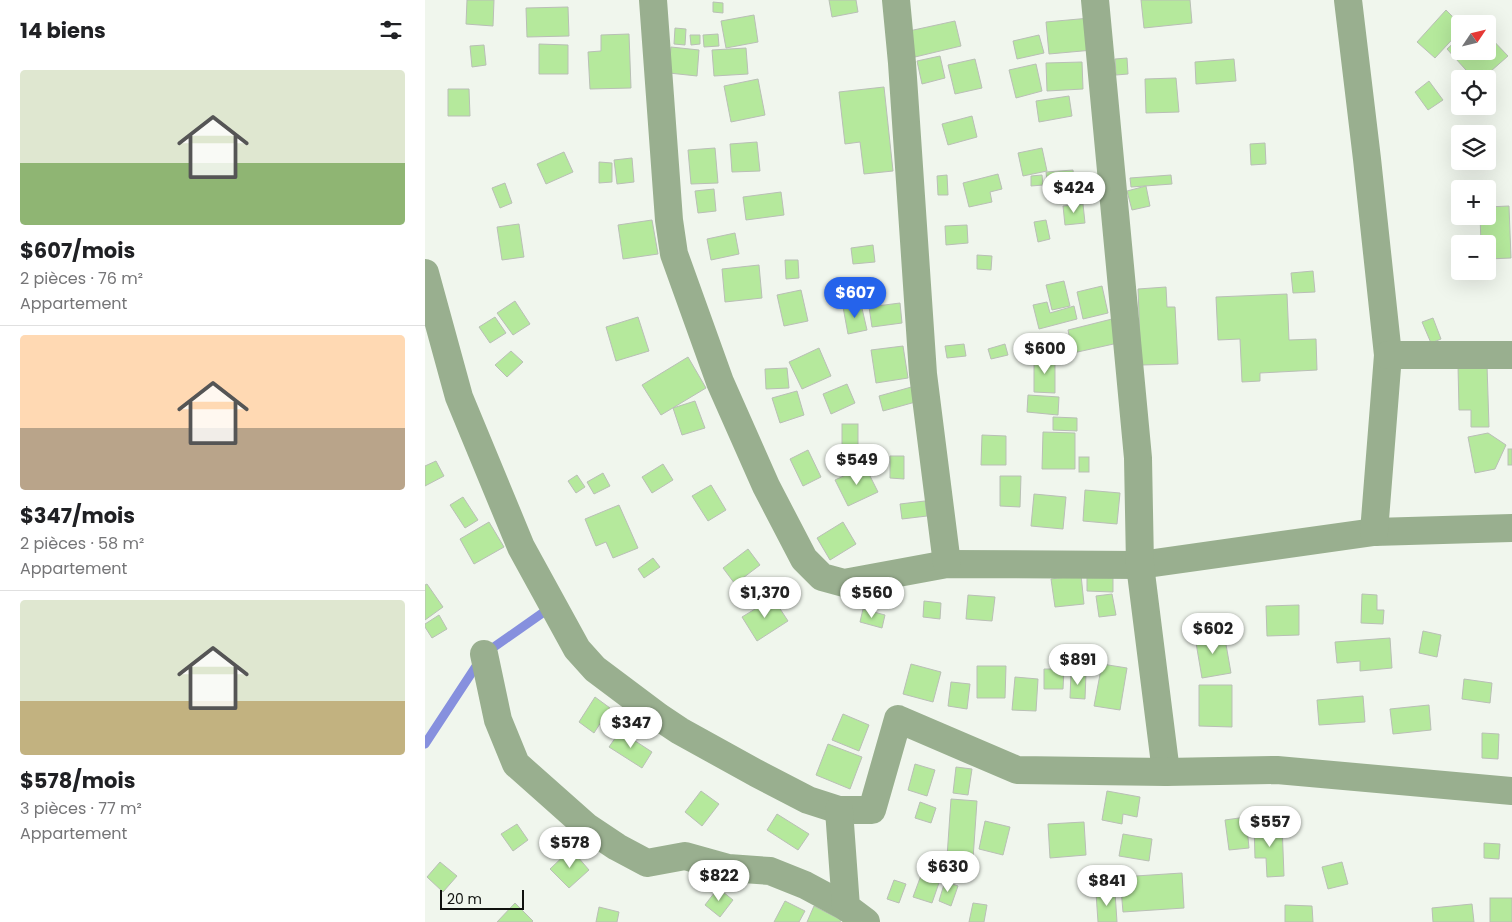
<!DOCTYPE html>
<html lang="fr">
<head>
<meta charset="utf-8">
<style>
  :root { --surface:#fff; --page:#f6f6f6; --text:#202124; --muted:#757577; --line:#e0e0e0; --accent:#2563eb }
  body { margin:0; font-family:Poppins,sans-serif; background:var(--page); color:var(--text); height:100vh; display:flex; flex-direction:column; font-size:19px; white-space:nowrap }
  * { box-sizing:border-box; margin:0 }
  p { font-size:16px; color:var(--muted) }
  .icon { flex:none; width:28px; height:28px; fill:none; stroke:currentColor; stroke-width:2; stroke-linecap:round; stroke-linejoin:round }
  .map { position:relative; flex:1; overflow:hidden }
  .details { display:flex; flex-direction:column; background:var(--surface); width:425px }
  .details>* { flex:none }
  .needle { width:32px; rotate:55deg }
  .buttons { position:absolute; left:1026px; top:15px; display:grid; gap:10px }
  .buttons a { display:grid; place-items:center; width:45px; height:45px; border-radius:5px; background:var(--surface); box-shadow:0 5px 20px #0002; font-size:25px }
  .scale { position:absolute; left:15px; bottom:12px; width:84px; box-sizing:border-box; padding-left:5px; border:2px solid #10120f; border-top:0; font-size:14px; line-height:18px; white-space:nowrap; color:#10120f; -webkit-text-stroke:4px #f0f6ed; paint-order:stroke }
  .price { position:absolute; translate:-50% -42px; padding:0 11px; border-radius:18px; background:#fff; color:#222; font-size:16px; line-height:32px; filter:drop-shadow(0 1px 2px #0008) }
  .price::after { content:''; position:absolute; left:50%; top:30px; width:15px; height:11px; margin-left:-8px; background:inherit; clip-path:polygon(0 0,100% 0,50% 100%) }
  .price.selected { background:var(--accent); color:#fff }
  ul { padding:0; list-style:none }
  li { display:grid; align-content:center; gap:10px; height:265px; padding:0 20px }
  li+li { border-top:1px solid var(--line) }
  li span { display:grid; place-items:center; height:155px; border-radius:5px; color:#555 }
  li>.icon { margin-inline-start:auto }
  span .icon { width:90px; height:90px; fill:#fffc; stroke-width:1 }
  li b { font-size:21px }
  h2 { display:flex; justify-content:space-between; align-items:center; height:60px; padding:0 20px; font-size:21px }
  main { display:flex; flex:1; min-height:0 }
  .map>svg:first-child { display:block }
</style>
</head>
<body>
<main>
<section class="details">
<h2>14 biens<svg class="icon" aria-label="filters" viewBox="0 0 24 24"><path d="M4 7h16M4 17h16"/><circle cx="9" cy="7" r="2"/><circle cx="15" cy="17" r="2"/></svg></h2>
<ul>
<li><span style="background:linear-gradient(#dfe7d0 60%,#8fb573 0)"><svg class="icon" aria-label="home" viewBox="0 0 24 24"><path d="M3 11l9-7 9 7M6 9v11h12V9"/></svg></span><div><b>$607/mois</b><p>2 pièces · 76 m²</p><p>Appartement</p></div></li>
<li><span style="background:linear-gradient(#ffd9b3 60%,#b9a48a 0)"><svg class="icon" aria-label="home" viewBox="0 0 24 24"><path d="M3 11l9-7 9 7M6 9v11h12V9"/></svg></span><div><b>$347/mois</b><p>2 pièces · 58 m²</p><p>Appartement</p></div></li>
<li><span style="background:linear-gradient(#dfe7d0 65%,#c2b280 0)"><svg class="icon" aria-label="home" viewBox="0 0 24 24"><path d="M3 11l9-7 9 7M6 9v11h12V9"/></svg></span><div><b>$578/mois</b><p>3 pièces · 77 m²</p><p>Appartement</p></div></li>
</ul>
</section>
<div class="map">
<svg width="1087" height="922" viewBox="0 0 1087 922">
  <rect width="100%" height="100%" fill="#f0f6ed"/>
  <g fill="none" stroke-linecap="round" stroke-linejoin="round">
    <polyline stroke="#8690de" stroke-width="9" points="0,744 59,654 126,607"/>
  </g>
  <g fill="#b5e99c" stroke="#b9bfb6">
    <polygon points="42,0 69,0 68,26 41,24"/>
    <polygon points="404,0 431,0 433,12 407,17"/>
    <polygon points="716,0 765,0 767,23 719,28"/>
    <polygon points="288,2 298,3 298,13 288,12"/>
    <polygon points="143,7 144,36 102,37 101,8"/>
    <polygon points="1021,10 1035,24 1035,31 1010,58 992,42"/>
    <polygon points="329,15 333,42 301,48 296,21"/>
    <polygon points="665,18 668,50 624,54 621,22"/>
    <polygon points="530,21 536,46 490,57 484,31"/>
    <polygon points="250,28 261,29 260,45 249,44"/>
    <polygon points="204,34 206,88 165,89 163,52 176,51 176,35"/>
    <polygon points="293,34 294,46 279,47 278,35"/>
    <polygon points="1062,34 1083,56 1057,79 1049,79 1022,49 1035,37 1035,51 1062,51"/>
    <polygon points="265,35 275,35 275,44 266,45"/>
    <polygon points="614,35 619,53 592,59 588,41"/>
    <polygon points="114,44 143,45 143,74 114,74"/>
    <polygon points="59,45 61,65 47,67 45,46"/>
    <polygon points="246,47 274,50 272,76 244,73"/>
    <polygon points="321,48 323,74 289,76 287,50"/>
    <polygon points="515,56 520,78 497,84 492,61"/>
    <polygon points="702,58 703,74 691,75 690,59"/>
    <polygon points="550,59 557,88 530,94 523,65"/>
    <polygon points="809,59 811,81 771,84 770,62"/>
    <polygon points="657,62 658,89 622,91 621,63"/>
    <polygon points="611,64 617,91 591,98 584,70"/>
    <polygon points="751,78 754,112 721,113 720,79"/>
    <polygon points="333,79 340,115 306,122 299,86"/>
    <polygon points="1004,81 1018,100 1003,110 990,92"/>
    <polygon points="459,87 468,171 439,174 435,142 420,144 414,92"/>
    <polygon points="23,89 44,89 45,116 23,116"/>
    <polygon points="644,96 647,116 614,122 611,101"/>
    <polygon points="547,116 552,137 523,145 517,124"/>
    <polygon points="332,142 335,171 307,172 305,144"/>
    <polygon points="840,143 841,164 826,165 825,144"/>
    <polygon points="290,148 293,183 266,184 263,150"/>
    <polygon points="617,148 622,171 598,176 593,153"/>
    <polygon points="139,152 148,172 121,184 112,164"/>
    <polygon points="207,158 209,182 192,184 189,160"/>
    <polygon points="174,162 187,163 187,182 174,183"/>
    <polygon points="648,170 650,188 623,190 621,172"/>
    <polygon points="573,174 577,189 565,192 567,202 544,207 538,183"/>
    <polygon points="522,175 523,195 513,195 512,176"/>
    <polygon points="617,175 618,185 606,186 606,176"/>
    <polygon points="746,175 747,184 706,187 705,178"/>
    <polygon points="80,183 87,203 75,208 67,188"/>
    <polygon points="721,186 725,206 707,210 702,191"/>
    <polygon points="289,189 291,211 273,213 270,191"/>
    <polygon points="356,192 359,215 321,220 318,197"/>
    <polygon points="658,204 660,223 640,225 638,206"/>
    <polygon points="1084,206 1086,258 1062,259 1062,244 1056,244 1055,216 1062,216 1062,207"/>
    <polygon points="227,220 233,254 198,259 193,225"/>
    <polygon points="621,220 625,239 613,242 609,222"/>
    <polygon points="94,224 99,257 77,260 72,227"/>
    <polygon points="542,225 543,243 521,245 520,226"/>
    <polygon points="310,233 314,254 286,260 282,239"/>
    <polygon points="448,245 450,262 428,264 426,248"/>
    <polygon points="552,255 567,256 566,270 552,269"/>
    <polygon points="360,260 373,260 374,278 361,279"/>
    <polygon points="334,265 337,298 300,302 297,269"/>
    <polygon points="888,271 890,292 868,293 866,273"/>
    <polygon points="639,281 645,306 627,310 621,285"/>
    <polygon points="426,286 429,299 417,302 414,288"/>
    <polygon points="677,286 683,313 658,319 652,292"/>
    <polygon points="741,287 742,307 750,307 753,364 716,365 713,289"/>
    <polygon points="452,289 453,304 440,305 439,290"/>
    <polygon points="376,290 383,321 359,326 352,295"/>
    <polygon points="862,294 864,340 891,339 892,370 835,373 835,381 817,382 815,339 793,340 791,297"/>
    <polygon points="90,301 105,324 88,335 72,313"/>
    <polygon points="622,302 625,313 649,306 652,319 614,329 608,305"/>
    <polygon points="475,303 477,323 447,327 444,307"/>
    <polygon points="436,304 442,330 423,334 418,307"/>
    <polygon points="70,317 81,333 65,343 54,327"/>
    <polygon points="213,317 224,351 191,361 181,327"/>
    <polygon points="1008,318 1016,339 1006,343 997,322"/>
    <polygon points="687,319 693,343 648,353 643,330"/>
    <polygon points="539,344 541,356 522,358 520,346"/>
    <polygon points="580,344 583,355 566,359 563,349"/>
    <polygon points="478,346 483,378 451,383 446,350"/>
    <polygon points="394,348 406,376 377,389 364,362"/>
    <polygon points="86,351 98,362 82,377 70,365"/>
    <polygon points="263,357 281,388 236,415 217,385"/>
    <polygon points="609,357 630,358 630,393 609,392"/>
    <polygon points="1062,365 1064,427 1046,427 1046,410 1034,410 1033,366"/>
    <polygon points="362,368 364,388 341,389 340,369"/>
    <polygon points="422,384 430,403 406,414 398,394"/>
    <polygon points="490,386 494,401 458,411 454,396"/>
    <polygon points="372,391 379,415 355,423 347,398"/>
    <polygon points="603,395 634,397 633,415 602,412"/>
    <polygon points="270,401 280,428 257,435 248,408"/>
    <polygon points="628,417 652,418 652,431 628,430"/>
    <rect x="417" y="424" width="16" height="21"/>
    <polygon points="618,432 650,433 650,469 617,469"/>
    <polygon points="1063,433 1081,445 1070,469 1050,473 1043,437"/>
    <polygon points="557,435 581,436 581,465 556,465"/>
    <rect x="1083" y="449" width="4" height="16"/>
    <polygon points="383,450 396,477 378,486 365,459"/>
    <polygon points="465,456 479,456 479,479 465,478"/>
    <rect x="654" y="457" width="10" height="15"/>
    <polygon points="11,461 19,476 0,486 0,466"/>
    <polygon points="238,464 248,480 227,493 217,477"/>
    <polygon points="440,466 453,492 423,506 410,480"/>
    <polygon points="178,473 185,486 169,494 162,482"/>
    <polygon points="152,475 160,487 151,493 143,481"/>
    <polygon points="575,476 596,476 595,507 575,506"/>
    <polygon points="286,485 301,510 283,521 267,496"/>
    <polygon points="660,490 695,493 692,524 658,521"/>
    <polygon points="609,494 641,497 638,529 606,526"/>
    <polygon points="38,497 53,520 40,528 25,505"/>
    <polygon points="500,501 502,516 477,519 475,504"/>
    <polygon points="194,505 213,548 188,558 181,542 171,546 160,519"/>
    <polygon points="64,522 79,547 49,564 35,539"/>
    <polygon points="418,522 431,544 405,560 392,538"/>
    <polygon points="323,549 335,565 310,584 298,568"/>
    <polygon points="228,558 235,567 219,578 213,569"/>
    <polygon points="662,573 688,573 688,592 662,591"/>
    <polygon points="656,575 659,604 630,607 626,579"/>
    <polygon points="2,584 18,607 0,620 0,585"/>
    <polygon points="687,594 691,615 674,617 671,596"/>
    <polygon points="937,594 952,595 952,610 959,610 958,624 936,623"/>
    <polygon points="543,595 570,597 567,621 541,619"/>
    <polygon points="348,598 363,621 332,641 317,617"/>
    <polygon points="499,601 516,603 515,619 498,617"/>
    <polygon points="874,605 874,635 842,636 841,606"/>
    <polygon points="438,609 460,615 457,628 435,622"/>
    <polygon points="14,615 22,629 7,638 0,627 0,624"/>
    <polygon points="998,631 1016,635 1012,657 994,653"/>
    <polygon points="799,633 806,673 777,678 770,637"/>
    <polygon points="965,638 967,668 935,671 935,661 912,663 910,642"/>
    <polygon points="486,664 516,672 508,702 478,694"/>
    <polygon points="677,664 702,668 695,710 669,706"/>
    <polygon points="552,666 581,666 580,698 552,698"/>
    <polygon points="619,669 639,669 638,689 619,689"/>
    <polygon points="646,673 661,673 660,699 645,698"/>
    <polygon points="590,677 613,679 611,711 587,710"/>
    <polygon points="1039,679 1067,683 1065,703 1037,699"/>
    <polygon points="526,682 545,684 542,709 523,706"/>
    <polygon points="774,685 807,685 807,727 774,726"/>
    <polygon points="938,696 940,722 894,725 892,700"/>
    <polygon points="170,697 185,708 169,733 154,722"/>
    <polygon points="1004,705 1006,730 968,734 965,709"/>
    <polygon points="418,714 444,725 434,751 407,740"/>
    <polygon points="195,731 227,752 217,768 184,747"/>
    <polygon points="1057,733 1074,734 1073,759 1057,758"/>
    <polygon points="403,744 437,757 425,789 391,775"/>
    <polygon points="490,764 510,770 502,796 483,790"/>
    <polygon points="531,767 547,769 543,795 528,793"/>
    <polygon points="276,791 294,804 277,826 260,812"/>
    <polygon points="682,791 715,797 712,817 698,814 697,824 677,820"/>
    <polygon points="526,799 552,801 548,859 522,857"/>
    <polygon points="495,802 511,808 506,823 490,818"/>
    <polygon points="352,814 384,834 373,850 342,830"/>
    <polygon points="821,817 824,848 804,850 800,820"/>
    <polygon points="560,821 585,827 578,855 554,849"/>
    <polygon points="659,822 661,855 625,858 623,824"/>
    <polygon points="92,824 103,840 88,851 76,834"/>
    <polygon points="857,824 859,876 842,877 841,858 830,858 829,825"/>
    <polygon points="698,834 727,839 724,861 694,856"/>
    <polygon points="1059,843 1075,844 1074,859 1059,858"/>
    <polygon points="146,849 164,870 144,888 125,869"/>
    <polygon points="15,862 32,876 18,892 2,877"/>
    <polygon points="917,862 923,884 903,889 897,867"/>
    <polygon points="498,870 516,877 507,903 488,897"/>
    <polygon points="757,873 759,908 698,912 695,877"/>
    <polygon points="469,880 481,884 474,903 462,899"/>
    <polygon points="520,881 533,886 526,906 514,901"/>
    <polygon points="293,888 308,900 295,917 280,905"/>
    <polygon points="690,892 692,922 673,922 671,893"/>
    <rect x="1065" y="898" width="22" height="24"/>
    <polygon points="360,901 380,911 374,922 349,922"/>
    <polygon points="90,903 108,921 107,922 72,922"/>
    <polygon points="548,903 562,905 559,922 544,922"/>
    <polygon points="1047,904 1049,922 1008,922 1007,908"/>
    <polygon points="860,905 887,906 888,922 860,922"/>
    <polygon points="389,906 416,920 415,922 382,922"/>
    <polygon points="174,907 194,912 192,922 171,922"/>
  </g>
  <g fill="none" stroke-linecap="round" stroke-linejoin="round">
    <g stroke="#99af8f" stroke-width="28">
      <polyline points="228,0 244,220 249,254 295,382 341,486 379,559 397,577 419,583 522,564 715,565 949,532 1087,528"/>
      <polyline points="471,0 477,63 498,374 522,564"/>
      <polyline points="670,0 713,458 715,565 741,772"/>
      <polyline points="923,0 942,159 963,355 949,532"/>
      <polyline points="0,273 34,397 96,547 152,649 170,669 234,717 255,731 331,773 383,800 414,810 447,810 473,719 592,770 741,772 852,770 1087,791"/>
      <polyline points="963,355 1087,355"/>
      <polyline points="59,654 73,720 91,764 162,827 192,847 222,863 260,856 303,868 345,871 380,885 421,907"/>
      <polyline points="414,810 421,907 441,922"/>
    </g>
  </g>
</svg>
<div class="buttons">
<a><svg class="needle" viewBox="-14 -14 28 28"><path d="M0-13l5 13h-10z" fill="#e53935"/><path d="M0 13l5-13h-10z" fill="#757577"/></svg></a>
<a><svg class="icon" aria-label="locate" viewBox="0 0 24 24"><circle cx="12" cy="12" r="6"/><path d="M12 2v4M12 18v4M2 12h4M18 12h4"/></svg></a>
<a><svg class="icon" aria-label="layers" viewBox="0 0 24 24"><path d="M12 4l9 5-9 5-9-5zM3 14l9 5 9-5"/></svg></a>
<a>+</a>
<a>−</a>
</div>
<div class="scale">20 m</div>
<b class="price" style="left:649px;top:214px">$424</b>
<b class="price selected" style="left:430px;top:319px">$607</b>
<b class="price" style="left:620px;top:375px">$600</b>
<b class="price" style="left:432px;top:486px">$549</b>
<b class="price" style="left:340px;top:619px">$1,370</b>
<b class="price" style="left:447px;top:619px">$560</b>
<b class="price" style="left:788px;top:655px">$602</b>
<b class="price" style="left:653px;top:686px">$891</b>
<b class="price" style="left:206px;top:749px">$347</b>
<b class="price" style="left:845px;top:848px">$557</b>
<b class="price" style="left:145px;top:869px">$578</b>
<b class="price" style="left:523px;top:893px">$630</b>
<b class="price" style="left:294px;top:902px">$822</b>
<b class="price" style="left:682px;top:907px">$841</b>
</div>
</main>
</body>
</html>
